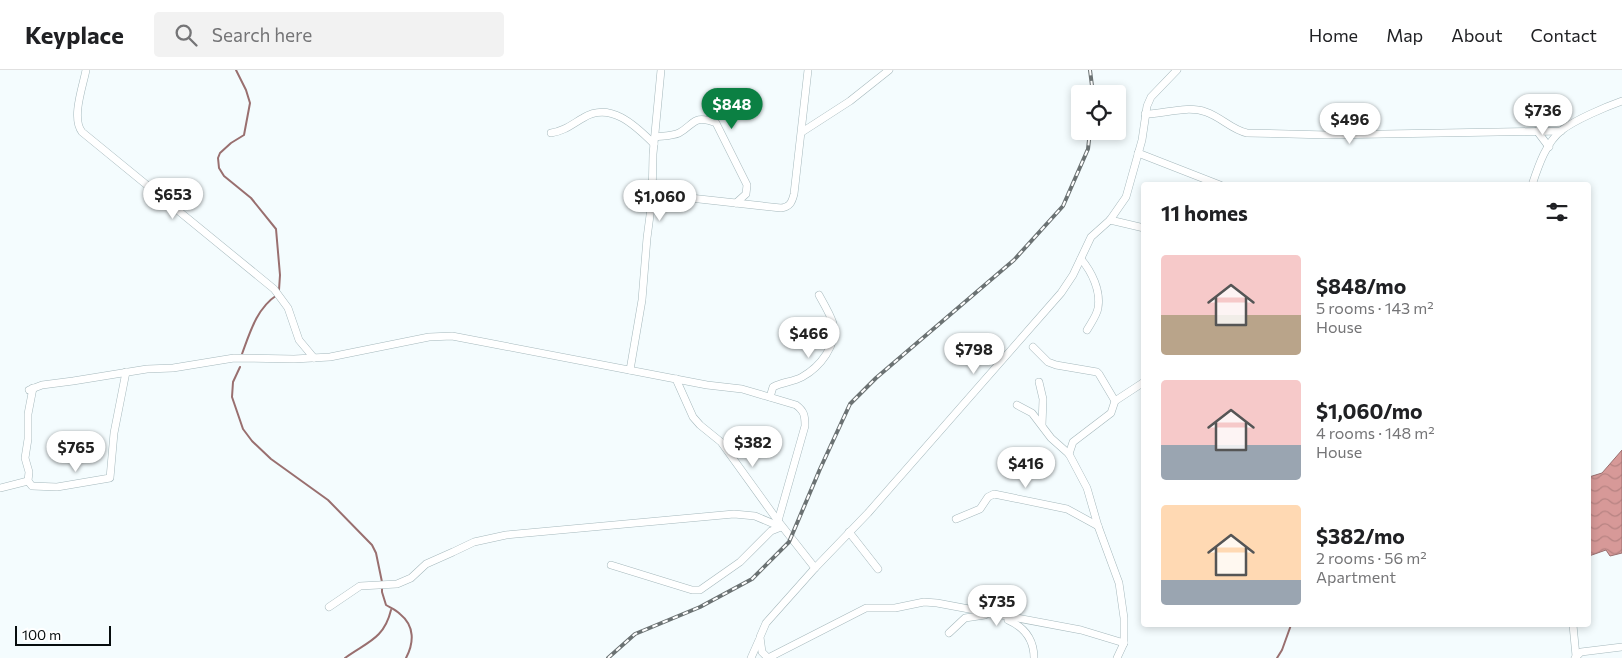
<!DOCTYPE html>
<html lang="en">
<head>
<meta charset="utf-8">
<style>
  :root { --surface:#fff; --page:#f2f2f2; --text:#202124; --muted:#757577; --line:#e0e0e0; --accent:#0b8043 }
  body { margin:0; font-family:Commissioner,sans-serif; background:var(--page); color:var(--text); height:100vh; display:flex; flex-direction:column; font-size:19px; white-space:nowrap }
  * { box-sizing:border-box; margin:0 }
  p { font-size:16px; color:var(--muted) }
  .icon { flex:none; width:28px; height:28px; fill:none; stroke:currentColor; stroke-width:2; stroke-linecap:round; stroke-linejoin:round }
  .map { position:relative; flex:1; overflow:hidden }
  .sheet { position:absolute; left:1141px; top:112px; width:450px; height:445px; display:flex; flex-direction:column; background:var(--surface); border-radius:5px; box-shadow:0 2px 8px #0003 }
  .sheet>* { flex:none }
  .buttons { position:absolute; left:1071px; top:15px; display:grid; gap:10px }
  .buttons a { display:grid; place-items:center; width:55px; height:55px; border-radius:5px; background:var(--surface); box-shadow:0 2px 8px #0003; font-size:25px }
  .scale { position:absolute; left:15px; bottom:12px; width:96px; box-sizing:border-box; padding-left:5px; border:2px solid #070d0e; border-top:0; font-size:14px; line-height:18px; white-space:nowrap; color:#070d0e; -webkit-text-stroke:4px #fff; paint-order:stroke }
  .price { position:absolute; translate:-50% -42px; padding:0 11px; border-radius:18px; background:#fff; color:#222; font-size:16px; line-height:32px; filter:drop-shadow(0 1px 2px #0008) }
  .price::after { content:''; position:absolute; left:50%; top:30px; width:15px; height:11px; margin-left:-8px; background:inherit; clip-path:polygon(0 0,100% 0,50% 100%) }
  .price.on { background:var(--accent); color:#fff }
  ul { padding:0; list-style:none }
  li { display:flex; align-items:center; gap:15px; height:125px; padding:0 20px }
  li span { display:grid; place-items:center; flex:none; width:140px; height:100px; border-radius:5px; color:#555 }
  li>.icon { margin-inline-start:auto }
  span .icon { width:60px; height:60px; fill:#fffc; stroke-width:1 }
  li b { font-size:21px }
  h2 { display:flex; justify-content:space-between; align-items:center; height:60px; padding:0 20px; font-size:21px }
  header { display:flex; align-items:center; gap:30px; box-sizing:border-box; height:70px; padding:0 25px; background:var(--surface); border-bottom:1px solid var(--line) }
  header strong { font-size:24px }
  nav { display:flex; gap:28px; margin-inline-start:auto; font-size:18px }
  .search { width:350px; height:45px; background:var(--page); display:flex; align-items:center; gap:12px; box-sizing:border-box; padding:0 18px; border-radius:5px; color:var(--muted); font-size:19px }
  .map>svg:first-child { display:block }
</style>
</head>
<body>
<header>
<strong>Keyplace</strong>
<div class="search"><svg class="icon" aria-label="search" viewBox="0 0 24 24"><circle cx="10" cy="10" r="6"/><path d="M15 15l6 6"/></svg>Search here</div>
<nav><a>Home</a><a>Map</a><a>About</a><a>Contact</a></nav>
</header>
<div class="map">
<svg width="1622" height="588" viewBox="0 0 1622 588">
  <defs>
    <pattern id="water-waves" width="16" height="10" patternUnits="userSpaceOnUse" patternTransform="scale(1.25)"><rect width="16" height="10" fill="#d79998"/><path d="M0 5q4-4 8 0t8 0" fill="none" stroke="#b78382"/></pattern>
  </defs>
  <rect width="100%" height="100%" fill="#f4fcfe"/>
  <polygon fill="url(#water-waves)" stroke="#996f6f" points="1622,380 1622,483 1610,486 1606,480 1589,486 1589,407 1602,403"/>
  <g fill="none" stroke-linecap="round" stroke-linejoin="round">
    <g stroke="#996f6f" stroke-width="2">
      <polyline points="236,0 246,20 250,33 244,65 231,73 220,83 218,88 219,98 224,106 251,128 276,159 280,205 279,220"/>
      <path d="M242 284C250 262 257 238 277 225"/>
      <polyline points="240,297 233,312 232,327 243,359 252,371 271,389 328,430 372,475 376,483 382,512"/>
      <path d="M382 517V522L386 535C391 538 396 540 400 544 415 556 414 573 406 588"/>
      <path d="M345 588C367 572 384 569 391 540"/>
      <polyline points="1277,588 1282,580 1291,555"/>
    </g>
    <g stroke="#a5b8bc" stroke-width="8">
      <g id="minor">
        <path d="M86 0C83 16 71 48 82 62L274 219 288 238 299 270 314 288"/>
        <path d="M1145 44C1165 44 1186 35 1206 42 1221 47 1232 60 1247 63L1328 65 1561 61"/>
        <polyline points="1537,61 1549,77"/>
        <polyline points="802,62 850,31 889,0"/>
        <path d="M551 63C564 61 571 55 583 48 610 31 635 55 654 74"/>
        <path d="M655 67C662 66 672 66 679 63 695 54 693 44 716 53L747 115 746 124 736 133"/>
        <polyline points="1138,83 1220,115"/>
        <path d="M1532 115C1538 97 1546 72 1562 60 1575 50 1605 37 1622 31"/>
        <path d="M652 130 659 127 672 126 781 138C790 137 792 132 794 124L808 0"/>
        <polyline points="1110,150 1144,158"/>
        <path d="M1081 189C1092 202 1101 221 1098 238 1097 245 1091 253 1087 260"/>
        <polyline points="1033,277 1048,292 1056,295 1097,302 1099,304 1115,331"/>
        <polyline points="630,300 642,230 647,168 652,130 653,84 661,0"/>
        <polyline points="676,309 693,347 700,355 721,372 778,451 815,498"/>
        <polyline points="1039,312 1043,329 1042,355"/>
        <polyline points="33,318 28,344 28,369 25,388 29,402 28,411 32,416 57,417 110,408 114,363 126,302"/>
        <path d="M29 320 42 315 73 311 147 299 173 298 234 288 294 289 330 287 429 267 452 266 707 315 742 319 796 335C804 341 805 345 805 356L778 451"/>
        <path d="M770 327 773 317C782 312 793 312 802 307 820 297 838 275 833 253 830 244 824 234 819 225"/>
        <polyline points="1017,335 1032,343 1051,368 1069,384 1087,418 1098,456 1119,513 1124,548 1124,573 1117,588"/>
        <polyline points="1069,384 1073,372 1111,343 1115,331 1144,312"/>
        <polyline points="0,418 28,411"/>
        <polyline points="956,449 980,439 988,427 994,424 1067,439 1098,456"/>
        <polyline points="849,462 878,499"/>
        <polyline points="611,495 692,520 700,520 740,492 771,461 781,457"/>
        <polyline points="329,537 360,516 397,514 411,508 426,494 453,482 474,472 506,465 734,444 755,446 781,457"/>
        <path d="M1008 550C1024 557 1034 569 1034 588"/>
        <polyline points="1573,555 1576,586"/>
        <polyline points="949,563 965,548 985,545"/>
        <polyline points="751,588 759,570"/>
        <polyline points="768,588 762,582 760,567 766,553 815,498 868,443 1061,223 1073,205 1091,167 1110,150 1126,127 1142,70 1147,36 1151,27 1177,0"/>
        <polyline points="768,588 866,538 895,538 924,532 937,533 1081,560 1124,573"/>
        <polyline points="1575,588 1581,582 1622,577"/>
      </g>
    </g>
    <use href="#minor" stroke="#fff" stroke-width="7"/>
    <g stroke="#6b7273" stroke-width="4">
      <g id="rail">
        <polyline points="1090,0 1093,24"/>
        <polyline points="608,588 635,564 700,537 752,509 789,472 820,399 850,334 876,308 1014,190 1063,136 1088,79 1090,61"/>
      </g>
    </g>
    <use href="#rail" stroke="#fff" stroke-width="2" stroke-dasharray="5.5" stroke-linecap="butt"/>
  </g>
</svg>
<div class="buttons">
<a><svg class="icon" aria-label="locate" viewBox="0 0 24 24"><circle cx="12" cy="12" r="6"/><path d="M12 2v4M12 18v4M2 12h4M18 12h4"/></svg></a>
</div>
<div class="scale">100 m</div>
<b class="price on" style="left:732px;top:60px">$848</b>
<b class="price" style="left:1543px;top:66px">$736</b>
<b class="price" style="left:1350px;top:75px">$496</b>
<b class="price" style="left:173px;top:150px">$653</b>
<b class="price" style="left:660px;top:152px">$1,060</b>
<b class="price" style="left:809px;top:289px">$466</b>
<b class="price" style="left:974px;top:305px">$798</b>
<b class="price" style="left:753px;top:398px">$382</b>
<b class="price" style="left:76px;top:403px">$765</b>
<b class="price" style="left:1026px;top:419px">$416</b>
<b class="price" style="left:997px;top:557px">$735</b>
<section class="sheet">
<h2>11 homes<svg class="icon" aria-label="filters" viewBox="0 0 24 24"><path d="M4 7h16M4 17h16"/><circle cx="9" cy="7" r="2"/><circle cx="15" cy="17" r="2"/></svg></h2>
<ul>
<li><span style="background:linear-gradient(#f6c9c9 60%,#b9a48a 0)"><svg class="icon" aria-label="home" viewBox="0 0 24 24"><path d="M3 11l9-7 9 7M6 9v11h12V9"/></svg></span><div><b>$848/mo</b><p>5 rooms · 143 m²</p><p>House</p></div></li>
<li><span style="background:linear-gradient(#f6c9c9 65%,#9aa5b1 0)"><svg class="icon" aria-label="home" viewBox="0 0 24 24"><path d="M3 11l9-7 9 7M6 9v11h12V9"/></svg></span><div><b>$1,060/mo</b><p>4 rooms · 148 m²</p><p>House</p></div></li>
<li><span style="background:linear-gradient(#ffd9b3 75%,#9aa5b1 0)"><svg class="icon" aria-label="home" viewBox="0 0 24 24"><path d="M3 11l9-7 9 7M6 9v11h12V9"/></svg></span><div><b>$382/mo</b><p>2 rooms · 56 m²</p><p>Apartment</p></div></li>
</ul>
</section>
</div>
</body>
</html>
